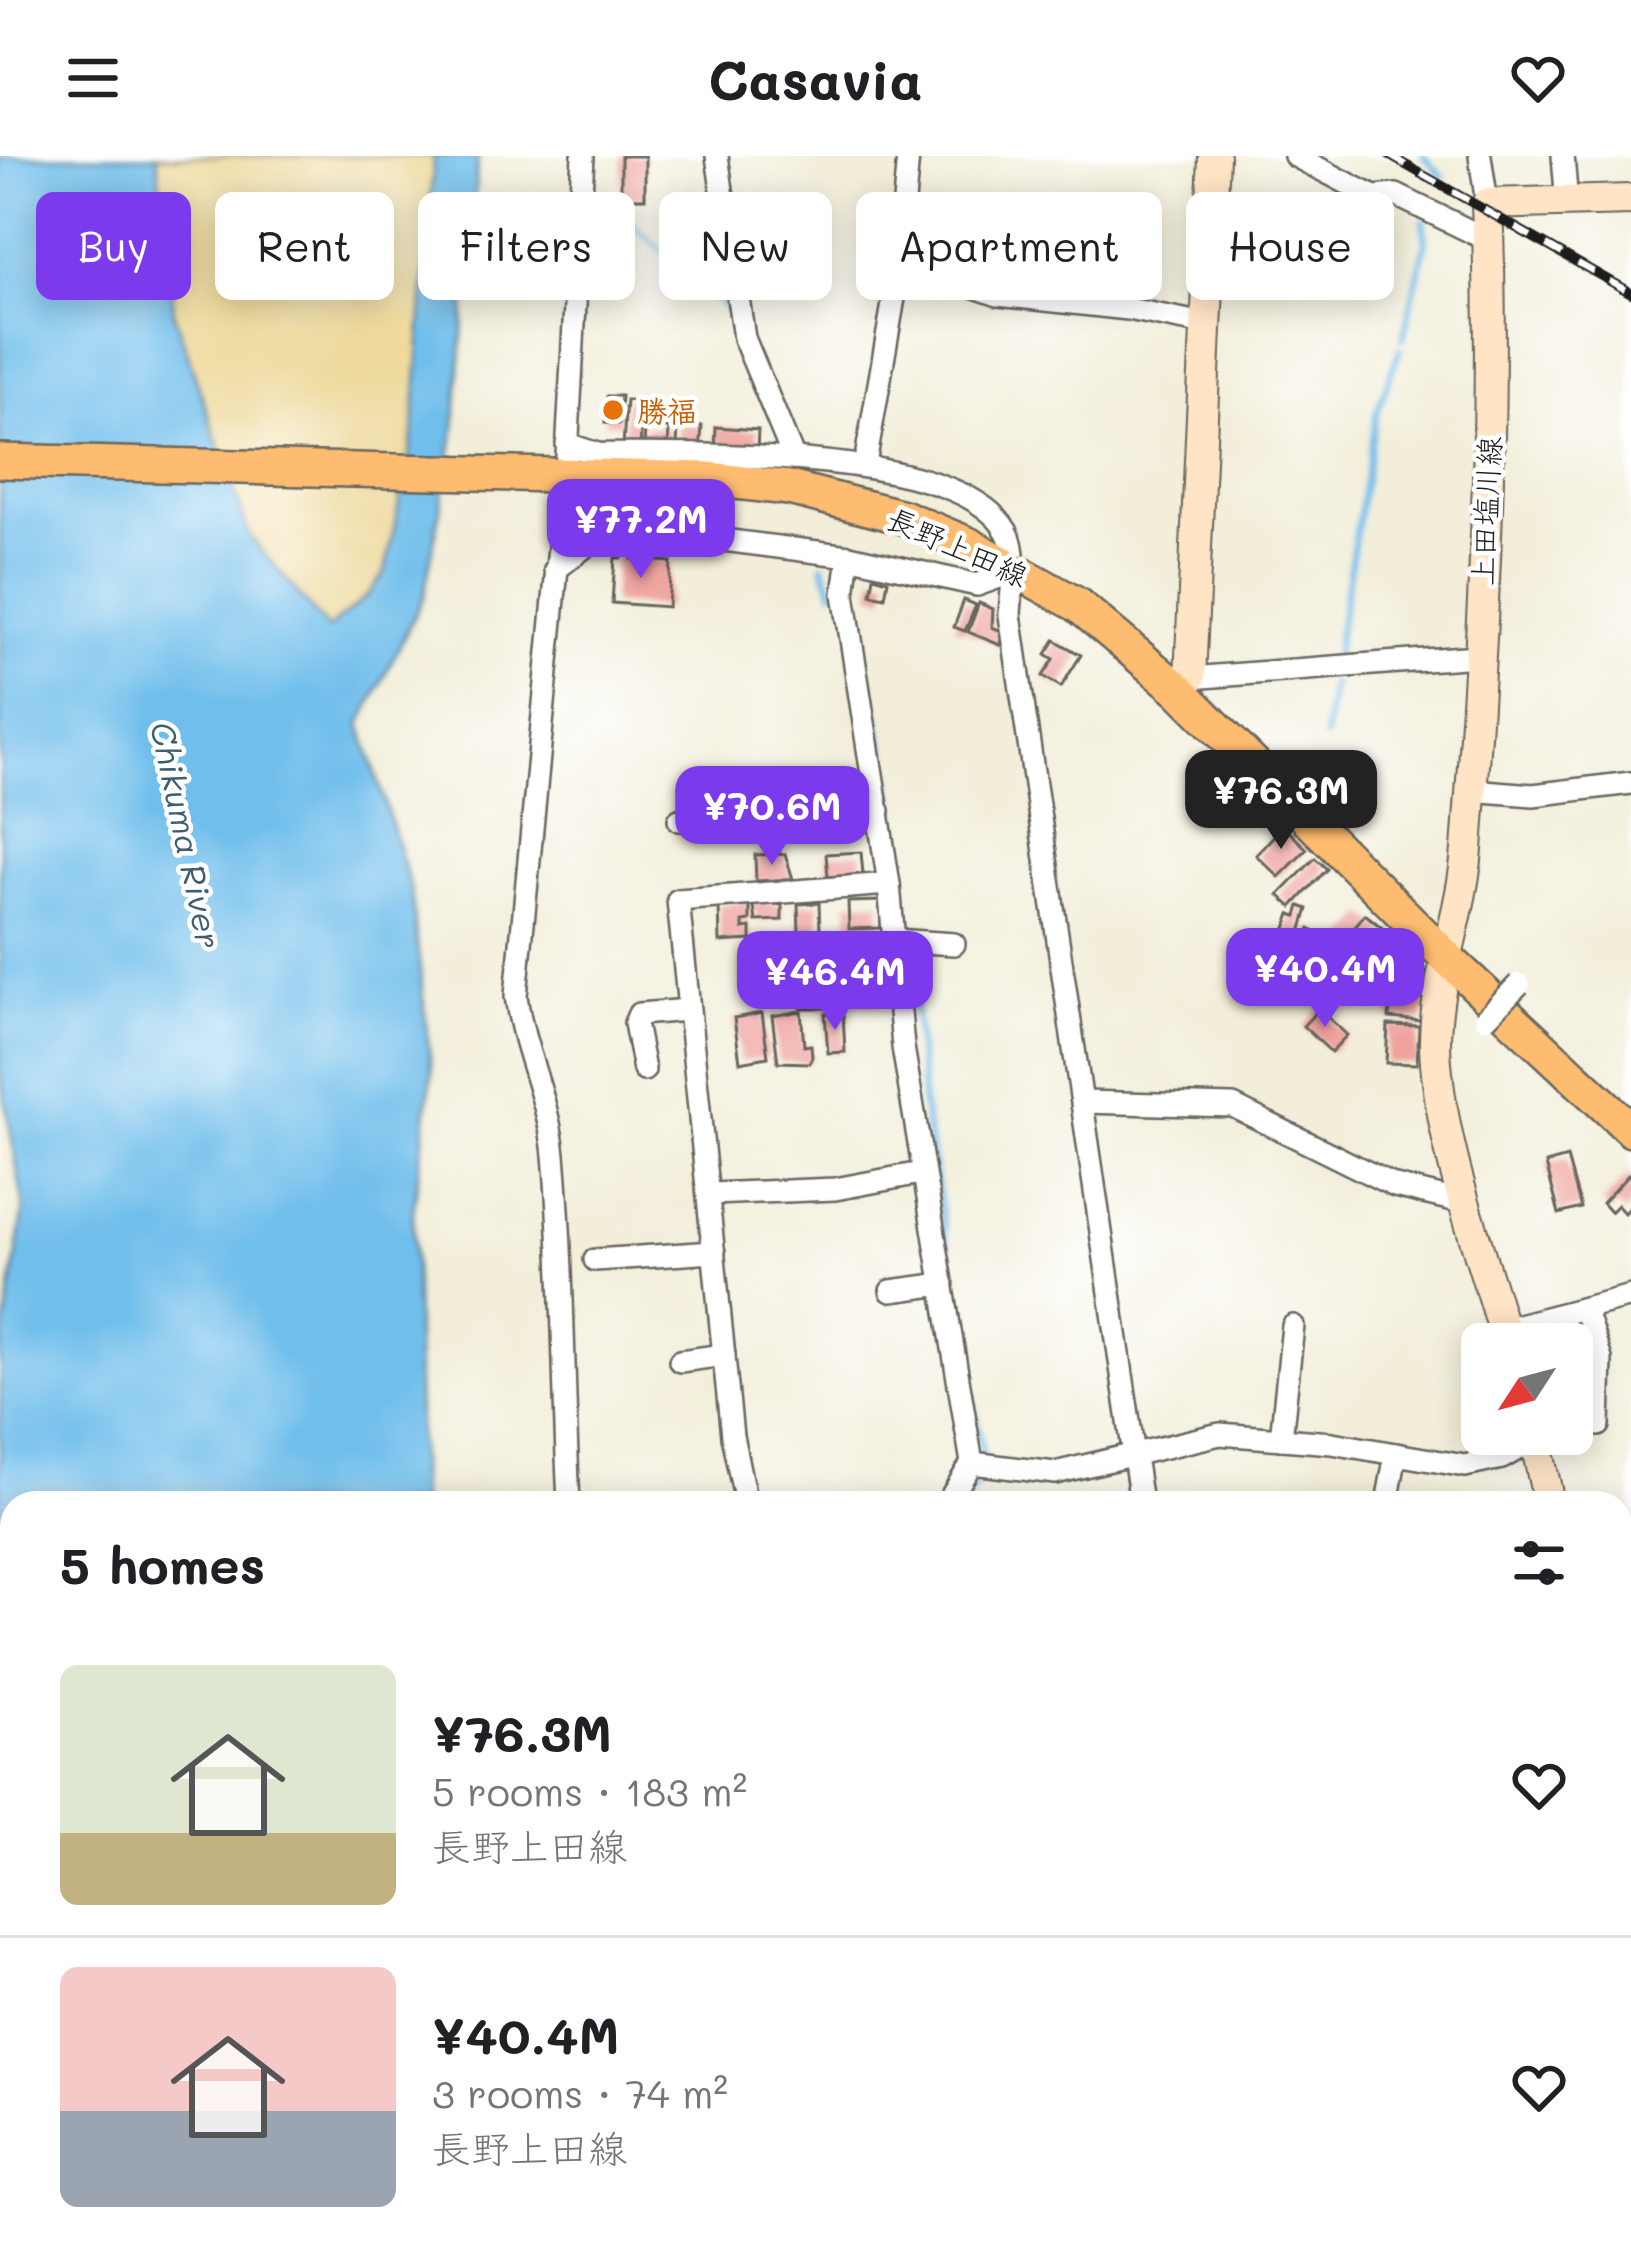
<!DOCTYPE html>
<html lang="en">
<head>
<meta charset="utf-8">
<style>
  :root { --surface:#fff; --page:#f6f6f6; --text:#202124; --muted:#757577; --line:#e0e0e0; --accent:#7c3aed }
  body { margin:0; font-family:Mali,"Klee One",sans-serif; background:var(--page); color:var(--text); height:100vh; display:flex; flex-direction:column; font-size:45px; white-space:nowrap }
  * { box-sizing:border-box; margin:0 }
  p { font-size:39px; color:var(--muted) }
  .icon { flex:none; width:66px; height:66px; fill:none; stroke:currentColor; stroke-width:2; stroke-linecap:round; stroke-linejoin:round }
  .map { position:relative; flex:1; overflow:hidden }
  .panel { position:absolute; left:0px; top:1335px; width:1632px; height:771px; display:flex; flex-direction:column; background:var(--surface); border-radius:36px 36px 0 0; box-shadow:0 6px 30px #0003 }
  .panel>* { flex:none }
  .hud { position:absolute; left:36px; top:36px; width:1560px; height:108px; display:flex; gap:24px }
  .needle { width:78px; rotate:234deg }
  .fabs { position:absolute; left:1461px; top:1167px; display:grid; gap:24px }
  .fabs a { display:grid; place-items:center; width:132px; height:132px; border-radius:18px; background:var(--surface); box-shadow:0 6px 30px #0003; font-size:60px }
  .price { position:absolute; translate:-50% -102px; padding:0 27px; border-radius:24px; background:var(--accent); color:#fff; font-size:39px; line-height:78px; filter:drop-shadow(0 3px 6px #0008) }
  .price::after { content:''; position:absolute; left:50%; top:72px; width:36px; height:27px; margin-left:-18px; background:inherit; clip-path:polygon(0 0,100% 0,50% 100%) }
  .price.active { background:#222; color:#fff }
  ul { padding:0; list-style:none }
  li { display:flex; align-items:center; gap:36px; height:300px; padding:0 60px }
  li+li { border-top:3px solid var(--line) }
  li span { display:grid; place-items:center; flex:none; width:336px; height:240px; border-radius:18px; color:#555 }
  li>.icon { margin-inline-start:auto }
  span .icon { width:144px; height:144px; fill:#fffc; stroke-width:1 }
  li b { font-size:51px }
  h2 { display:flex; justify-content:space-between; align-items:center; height:144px; padding:0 60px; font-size:51px }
  .chip { padding:0 42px; border-radius:18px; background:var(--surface); box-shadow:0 6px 30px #0003; font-size:42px; line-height:108px }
  .chip.active { background:var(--accent); color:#fff }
  header { display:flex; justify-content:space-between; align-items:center; height:156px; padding:0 60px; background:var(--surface); font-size:54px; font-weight:700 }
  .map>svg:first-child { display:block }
</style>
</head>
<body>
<header><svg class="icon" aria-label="menu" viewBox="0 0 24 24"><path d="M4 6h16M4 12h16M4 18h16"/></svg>Casavia<svg class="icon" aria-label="heart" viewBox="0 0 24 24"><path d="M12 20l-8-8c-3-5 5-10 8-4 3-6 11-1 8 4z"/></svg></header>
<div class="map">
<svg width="1631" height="2104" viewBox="0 0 1631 2104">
  <rect width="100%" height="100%" fill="#fff"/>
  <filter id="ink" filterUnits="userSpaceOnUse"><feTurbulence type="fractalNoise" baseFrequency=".00833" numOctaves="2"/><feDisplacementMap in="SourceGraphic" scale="24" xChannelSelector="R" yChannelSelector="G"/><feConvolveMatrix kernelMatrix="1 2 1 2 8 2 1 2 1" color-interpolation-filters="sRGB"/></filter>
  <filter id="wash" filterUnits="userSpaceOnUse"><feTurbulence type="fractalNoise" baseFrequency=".004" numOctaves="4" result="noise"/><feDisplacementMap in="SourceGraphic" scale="48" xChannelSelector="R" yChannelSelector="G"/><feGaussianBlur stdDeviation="2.7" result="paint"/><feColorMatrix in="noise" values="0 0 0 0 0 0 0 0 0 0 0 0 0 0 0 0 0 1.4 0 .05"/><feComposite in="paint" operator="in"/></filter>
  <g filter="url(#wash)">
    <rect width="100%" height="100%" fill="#f2eed9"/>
    <polygon fill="#eeda9e" stroke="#857b5d" stroke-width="3" points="157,0 434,0 413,281 385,416 368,439 328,474 250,382 174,158"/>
    <g fill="#70beeb" stroke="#466d84" stroke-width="3">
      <polygon points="0,0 157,0 174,158 250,381 328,473 368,439 385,416 413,281 434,0 478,0 455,272 424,440 361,568 411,734 432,918 413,1057 420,1347 12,1347 12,1817 0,1744 0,1204 24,1052 0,916"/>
      <polygon points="324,2094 530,2094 532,2104 324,2104"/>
    </g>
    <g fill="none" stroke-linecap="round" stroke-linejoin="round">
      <g stroke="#70beeb" stroke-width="6">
        <polyline points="1423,0 1443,21"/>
        <polyline points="616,53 733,159"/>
        <polyline points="1403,182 1426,86 1423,65"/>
        <polyline points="823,409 833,435"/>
        <polyline points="856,456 890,624 909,780"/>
        <polyline points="1334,506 1376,258 1400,193"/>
        <polyline points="1325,581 1332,527"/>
        <polyline points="910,793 923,949 983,1301"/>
        <polyline points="964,1347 980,1326 982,1314"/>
        <polyline points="1071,2094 1073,2104"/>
      </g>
    </g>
    <g id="blocks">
      <g fill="#efa29e">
        <rect x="621" y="0" width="24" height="42"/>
        <polygon points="607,240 621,240 619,268 605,267"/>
        <polygon points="626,244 643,245 640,291 623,290"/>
        <polygon points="678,268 702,270 700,295 677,294"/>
        <polygon points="645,271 669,272 668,293 644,291"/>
        <polygon points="716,271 758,274 757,296 715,294"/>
        <polygon points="623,392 633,393 632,403 671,406 668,451 612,447 615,402 622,402"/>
        <polygon points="874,420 888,424 885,441 871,438"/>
        <polygon points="964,444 976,449 965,475 954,471"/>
        <polygon points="979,447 993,453 992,471 1006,477 1000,489 968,476"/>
        <polygon points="1055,484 1081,499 1061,531 1043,520 1054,503 1046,498"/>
        <polygon points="1206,600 1223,615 1201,640 1190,630 1196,624 1190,619"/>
        <polygon points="1283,670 1307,693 1279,721 1256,699"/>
        <polygon points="861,696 863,718 828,721 826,698"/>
        <polygon points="785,698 793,723 756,725 755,699"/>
        <polygon points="1315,702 1327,713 1292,751 1279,739"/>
        <polygon points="750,744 750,765 743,766 743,773 751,772 751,784 720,786 719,749"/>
        <polygon points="753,744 782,749 782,764 756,765"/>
        <polygon points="880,745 881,772 849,773 848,746"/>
        <polygon points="819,747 820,776 799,776 798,748"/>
        <polygon points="1300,750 1308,753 1299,783 1284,778 1291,758 1297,760"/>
        <polygon points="1365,758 1386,775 1360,806 1339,789"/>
        <polygon points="1310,773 1336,790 1319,815 1293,798"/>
        <polygon points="837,784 839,816 807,817 806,785"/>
        <polygon points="1402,784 1419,799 1388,833 1372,818"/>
        <polygon points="855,787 885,790 880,814 855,814"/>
        <polygon points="1416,806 1434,824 1422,865 1389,862 1391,834"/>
        <polygon points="848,828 886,828 886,849 848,848"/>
        <polygon points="842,832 842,852 801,852 801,833"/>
        <polygon points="1319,853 1347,879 1331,896 1303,870"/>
        <polygon points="801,855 804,890 811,889 812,901 809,907 778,906 772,860"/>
        <polygon points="762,857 768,901 740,906 734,862"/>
        <polygon points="843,857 845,896 828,897 825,858"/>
        <polygon points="1388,869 1419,870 1417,908 1386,907"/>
        <polygon points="1567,1002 1581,1052 1559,1058 1546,1008"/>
        <polygon points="1631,1016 1631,1049 1624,1057 1617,1049 1610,1056 1602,1047"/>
      </g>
    </g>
  </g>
  <g filter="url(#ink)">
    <use href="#blocks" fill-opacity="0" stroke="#67665e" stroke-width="3"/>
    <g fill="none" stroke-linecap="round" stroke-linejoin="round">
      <g stroke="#67665e" stroke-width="26">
        <g id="street">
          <polyline points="717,0 744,182 794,303"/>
          <polyline points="1295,0 1374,41 1396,39 1488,84"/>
          <polyline points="1480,0 1487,48"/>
          <polyline points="1563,0 1567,48"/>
          <polyline points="900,105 998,139 1128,153 1205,168"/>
          <path d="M567 288 598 298C688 300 958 289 1007 376 1019 398 1011 434 1010 459L1141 1347"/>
          <polyline points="865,308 897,125 908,0"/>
          <polyline points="849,400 844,438 889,728 903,891 972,1307 947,1347"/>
          <polyline points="555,414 612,370 849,400 977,429 1013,416"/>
          <polyline points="1184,529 1190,522 1477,500"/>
          <polyline points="1471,634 1533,639 1631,627"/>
          <polyline points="679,664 879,655"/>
          <polyline points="894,784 954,788"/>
          <polyline points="644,914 635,867 639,858 688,854"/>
          <polyline points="1083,946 1233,950 1395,1030 1466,1047"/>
          <polyline points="711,1038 835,1033 921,1017"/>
          <polyline points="595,1104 714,1096"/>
          <polyline points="891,1135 943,1128"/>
          <polyline points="1584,1152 1601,1203 1599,1269"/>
          <polyline points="1503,1173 1631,1140"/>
          <polyline points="680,1205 724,1199"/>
          <polyline points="1281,1283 1293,1170"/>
          <polyline points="972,1307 1055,1317 1220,1278 1332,1287 1465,1310 1502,1302 1535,1283"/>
          <path d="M569 1347C563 1231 564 1114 554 999 549 943 523 895 516 840L566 318 583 0"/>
          <polyline points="746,1347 732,1280 678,744 889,728"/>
          <polyline points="1387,1347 1396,1298"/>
          <polyline points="1620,1609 1631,1608"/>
          <polyline points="1620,1758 1631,1757"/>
          <polyline points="644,2094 645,2104"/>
          <polyline points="664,2094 669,2104"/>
          <polyline points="927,2094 929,2104"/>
          <polyline points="1060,2094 1062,2104"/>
          <polyline points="1242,2094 1242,2104"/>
          <polyline points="1321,2104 1324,2094"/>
        </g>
      </g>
      <g stroke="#67665e" stroke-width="34">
        <g id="secondary">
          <polyline points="1190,522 1214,0"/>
          <path d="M1507 1188C1481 1096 1444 1002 1436 907 1429 834 1462 764 1467 693 1483 478 1496 263 1487 48L1631 44"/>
          <polyline points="1534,1278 1549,1347"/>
          <polyline points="1578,2094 1579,2104"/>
        </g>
      </g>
      <g stroke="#67665e" stroke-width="38">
        <polyline id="primary" points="0,305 708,323 789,332 903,361 968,388 1078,449 1179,534 1449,804 1631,974"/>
      </g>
      <use href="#street" stroke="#fff" stroke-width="21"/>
      <use href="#secondary" stroke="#ffe4c6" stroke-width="30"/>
      <use href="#primary" stroke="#febc70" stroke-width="33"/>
      <g stroke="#1c1c1c" stroke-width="10">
        <polyline id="rail" points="1390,0 1631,137"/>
      </g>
      <use href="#rail" stroke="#fff" stroke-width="6" stroke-dasharray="18" stroke-linecap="butt"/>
      <g stroke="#67665e" stroke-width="26" stroke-linecap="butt">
        <polyline id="street-bridge" points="1486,862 1519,828"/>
      </g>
      <use href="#street-bridge" stroke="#fff" stroke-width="21"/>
    </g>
  </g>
  <circle fill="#e8710a" stroke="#fff" stroke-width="4.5" cx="613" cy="254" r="12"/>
  <g text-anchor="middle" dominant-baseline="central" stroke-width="9" stroke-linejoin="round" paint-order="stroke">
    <g font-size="30" font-weight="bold" fill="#c56008" stroke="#fff" text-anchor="start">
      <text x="637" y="254">勝福</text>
    </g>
    <g font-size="30" fill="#1c1c1c" stroke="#fff">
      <text transform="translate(1485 355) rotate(-87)">上田塩川線</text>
      <text transform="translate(958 390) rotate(24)">長野上田線</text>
    </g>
    <g font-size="33" font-style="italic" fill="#3e5d6f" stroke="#fff">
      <text transform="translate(187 679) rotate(78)">Chikuma River</text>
    </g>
  </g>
</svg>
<div class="fabs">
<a><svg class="needle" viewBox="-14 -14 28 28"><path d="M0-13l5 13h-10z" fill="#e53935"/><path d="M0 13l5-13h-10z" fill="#757577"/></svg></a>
</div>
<b class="price" style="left:641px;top:425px">¥77.2M</b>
<b class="price active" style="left:1281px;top:696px">¥76.3M</b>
<b class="price" style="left:772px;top:712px">¥70.6M</b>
<b class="price" style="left:1325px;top:874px">¥40.4M</b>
<b class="price" style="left:835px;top:877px">¥46.4M</b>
<div class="hud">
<a class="chip active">Buy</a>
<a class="chip">Rent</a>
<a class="chip">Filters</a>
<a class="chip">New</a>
<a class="chip">Apartment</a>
<a class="chip">House</a>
</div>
<section class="panel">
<h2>5 homes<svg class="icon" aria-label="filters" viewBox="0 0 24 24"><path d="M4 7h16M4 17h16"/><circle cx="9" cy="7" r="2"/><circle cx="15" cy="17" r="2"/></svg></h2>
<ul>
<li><span style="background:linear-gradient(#dfe7d0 70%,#c2b280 0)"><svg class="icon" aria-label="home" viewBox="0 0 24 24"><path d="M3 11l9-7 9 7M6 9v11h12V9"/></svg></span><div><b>¥76.3M</b><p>5 rooms · 183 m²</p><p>長野上田線</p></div><svg class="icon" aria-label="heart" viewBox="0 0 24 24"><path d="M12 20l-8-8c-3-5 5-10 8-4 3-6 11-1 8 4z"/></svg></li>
<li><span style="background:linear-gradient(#f6c9c9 60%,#9aa5b1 0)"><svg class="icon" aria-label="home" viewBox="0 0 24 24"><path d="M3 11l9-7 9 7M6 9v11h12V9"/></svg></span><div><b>¥40.4M</b><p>3 rooms · 74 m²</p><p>長野上田線</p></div><svg class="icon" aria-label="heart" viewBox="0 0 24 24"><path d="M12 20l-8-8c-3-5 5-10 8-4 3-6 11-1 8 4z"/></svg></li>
</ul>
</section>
</div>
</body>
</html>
